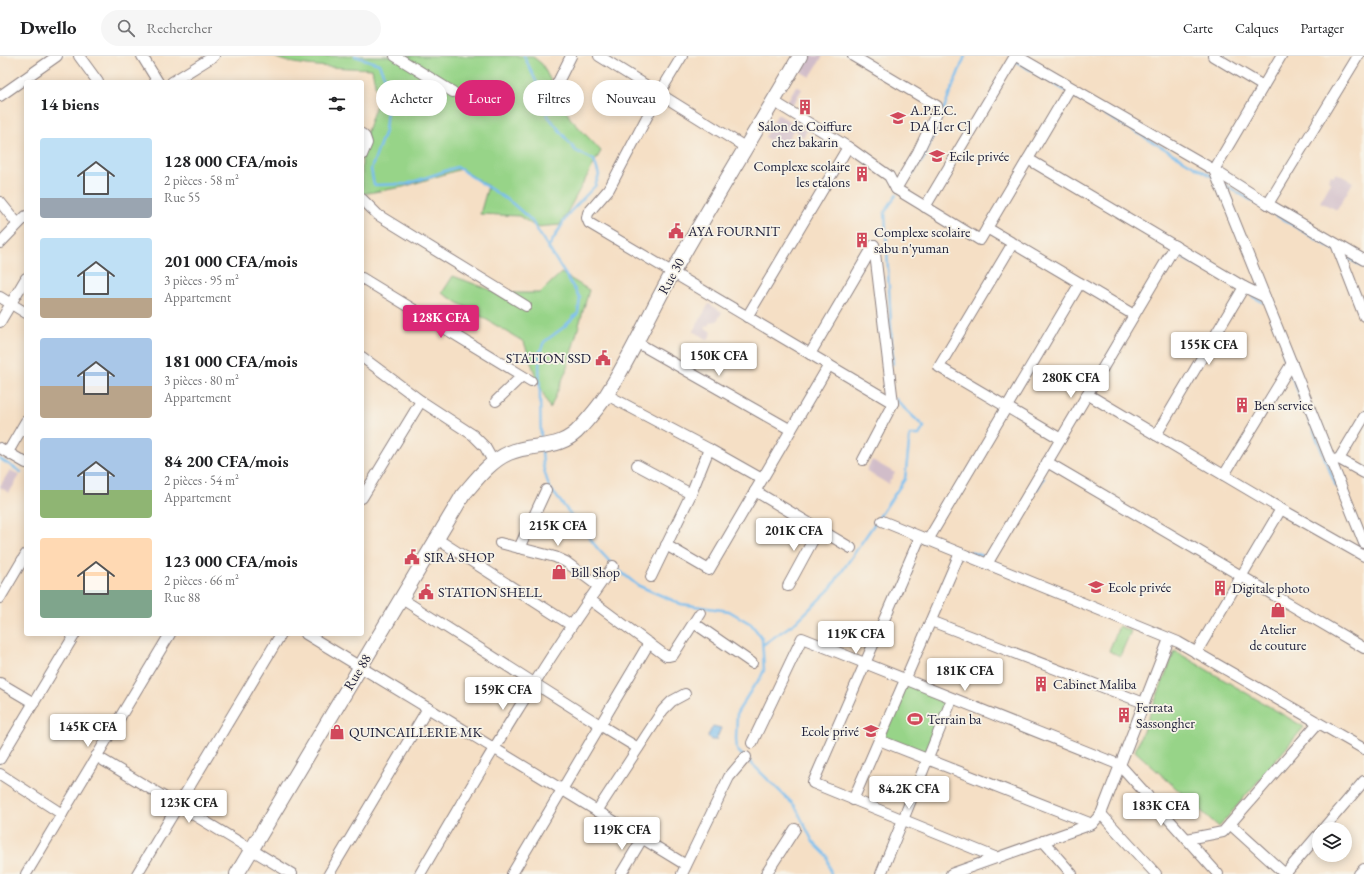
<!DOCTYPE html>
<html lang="fr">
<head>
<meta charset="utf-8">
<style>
  :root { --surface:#fff; --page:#f6f6f6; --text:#202124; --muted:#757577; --line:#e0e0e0; --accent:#db2777 }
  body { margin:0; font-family:"EB Garamond",serif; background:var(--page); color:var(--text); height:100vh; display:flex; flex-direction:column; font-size:15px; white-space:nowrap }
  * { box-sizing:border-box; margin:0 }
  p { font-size:13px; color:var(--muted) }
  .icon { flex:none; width:22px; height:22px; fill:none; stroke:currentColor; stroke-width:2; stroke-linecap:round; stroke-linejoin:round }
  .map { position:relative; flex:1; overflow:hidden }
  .side { position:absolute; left:24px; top:24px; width:340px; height:556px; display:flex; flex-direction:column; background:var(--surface); border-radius:4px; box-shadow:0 2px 10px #0003 }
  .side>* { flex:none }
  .guide { position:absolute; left:376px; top:24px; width:380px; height:36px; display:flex; gap:8px }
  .fabs { position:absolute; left:1312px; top:766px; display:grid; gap:8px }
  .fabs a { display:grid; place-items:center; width:40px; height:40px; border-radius:50%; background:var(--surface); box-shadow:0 2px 10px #0003; font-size:20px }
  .price { position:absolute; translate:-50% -34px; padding:0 9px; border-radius:4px; background:#fff; color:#222; font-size:13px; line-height:26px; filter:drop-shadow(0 1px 2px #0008) }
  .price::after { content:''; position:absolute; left:50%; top:24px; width:12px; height:9px; margin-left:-6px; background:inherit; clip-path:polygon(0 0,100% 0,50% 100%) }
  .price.selected { background:var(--accent); color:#fff }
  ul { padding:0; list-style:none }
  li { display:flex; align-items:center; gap:12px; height:100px; padding:0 16px }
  li span { display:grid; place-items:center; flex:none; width:112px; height:80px; border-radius:4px; color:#555 }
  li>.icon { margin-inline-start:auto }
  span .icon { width:48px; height:48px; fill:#fffc; stroke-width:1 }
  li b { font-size:17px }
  h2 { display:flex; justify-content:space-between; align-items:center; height:48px; padding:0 16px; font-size:17px }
  .tag { padding:0 14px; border-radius:18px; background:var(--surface); box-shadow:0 2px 10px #0003; font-size:14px; line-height:36px }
  .tag.selected { background:var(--accent); color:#fff }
  header { display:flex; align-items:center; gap:24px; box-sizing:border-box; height:56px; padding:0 20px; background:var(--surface); border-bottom:1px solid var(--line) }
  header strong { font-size:19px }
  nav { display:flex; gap:22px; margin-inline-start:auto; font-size:14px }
  .search { width:280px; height:36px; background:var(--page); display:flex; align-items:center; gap:10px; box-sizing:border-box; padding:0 14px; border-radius:22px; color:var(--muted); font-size:15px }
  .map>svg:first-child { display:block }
</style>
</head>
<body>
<header>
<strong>Dwello</strong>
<div class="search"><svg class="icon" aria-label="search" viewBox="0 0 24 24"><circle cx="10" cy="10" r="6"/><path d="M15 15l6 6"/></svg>Rechercher</div>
<nav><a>Carte</a><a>Calques</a><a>Partager</a></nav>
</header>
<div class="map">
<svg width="1364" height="818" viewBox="0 0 1364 818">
  <rect width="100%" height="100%" fill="#f7f3e8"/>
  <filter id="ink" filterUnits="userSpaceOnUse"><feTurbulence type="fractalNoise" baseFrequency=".025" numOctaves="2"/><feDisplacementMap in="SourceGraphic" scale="8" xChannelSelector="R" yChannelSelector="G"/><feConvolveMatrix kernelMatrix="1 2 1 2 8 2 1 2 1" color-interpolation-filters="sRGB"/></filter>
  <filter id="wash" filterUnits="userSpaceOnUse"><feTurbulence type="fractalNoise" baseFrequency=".012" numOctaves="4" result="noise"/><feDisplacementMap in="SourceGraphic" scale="16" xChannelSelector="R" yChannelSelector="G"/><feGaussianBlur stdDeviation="0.9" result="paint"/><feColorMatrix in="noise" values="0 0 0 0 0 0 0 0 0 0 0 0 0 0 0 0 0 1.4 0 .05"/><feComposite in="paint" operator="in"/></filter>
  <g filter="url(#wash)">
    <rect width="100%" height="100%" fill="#f5dfc5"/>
    <g fill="#d1bdc9">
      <polygon points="810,0 823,0 810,21 801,16"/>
      <polygon points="796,30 802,33 793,49 787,46"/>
      <polygon points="777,59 779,59 807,75 803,81 794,73 784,89 772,82 770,85 765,81"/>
      <polygon points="1336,117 1353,126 1337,154 1320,146 1331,127 1328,125 1331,119 1334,120"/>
      <polygon points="709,248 722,256 717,265 711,266 709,270 706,269 705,272 712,276 708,284 693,275"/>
      <polygon points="872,404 895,417 888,428 866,415"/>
      <polygon points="10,414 20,419 9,437 0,431 0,430"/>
    </g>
    <g fill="#97d488" stroke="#5c7b62">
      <path d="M274 0H532L542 8 570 62 601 95 560 169 536 171 519 160 480 158 488 130 461 113 403 131 362 138V90L378 43 372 13C352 12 286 11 274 0Z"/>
      <polygon points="561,217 589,234 566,315 550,353 536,321 524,286 442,237 453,220 499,237 540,237"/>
      <polygon points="1119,570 1131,575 1120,600 1109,595"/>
      <polygon points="1175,595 1304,671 1219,771 1135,695"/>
      <polygon points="905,626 947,645 925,700 883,682"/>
    </g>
    <polygon fill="#78bdef" stroke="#4d7095" points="713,670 721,672 716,684 711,684 708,680"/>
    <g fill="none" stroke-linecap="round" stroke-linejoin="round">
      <g stroke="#78bdef" stroke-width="2.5">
        <polyline points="275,0 284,0"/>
        <polyline points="355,0 379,8 389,31 385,75 371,113 374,129 407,128 457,111 512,147 531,164 580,242 578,257 564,271 544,286 539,298 541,386"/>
        <polyline points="524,0 536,25 548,60 576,95 594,104 599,119 595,130 569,157 548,192"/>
        <polyline points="1015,5 1066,35"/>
        <polyline points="1070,38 1213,121"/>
        <polyline points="906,126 924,102 965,0"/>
        <polyline points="1222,127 1335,194"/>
        <polyline points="1175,198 1206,214"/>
        <polyline points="1344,200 1364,211"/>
        <polyline points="1253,241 1263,246"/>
        <polyline points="1283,299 1287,310"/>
        <polyline points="893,308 885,156 896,139"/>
        <polyline points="1290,316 1336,430"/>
        <polyline points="542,395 543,410 549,431 598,493 611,507"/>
        <polyline points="0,403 21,416"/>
        <polyline points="1037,433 1044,422"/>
        <polyline points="971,496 987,502"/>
        <polyline points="615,511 637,529 681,548 729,555 751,568 762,582 764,614 760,623 753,631 737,657 736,683 737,694 744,701"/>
        <polyline points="764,588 796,566 830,533 905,423 910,379 919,379 924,371 902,350 896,343"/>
        <polyline points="748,704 795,750 813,786 827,800 831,818"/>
      </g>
    </g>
  </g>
  <g filter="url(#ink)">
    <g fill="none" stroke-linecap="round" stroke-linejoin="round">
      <g stroke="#8c8080" stroke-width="12">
        <g id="minor">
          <polyline points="79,0 98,26"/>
          <polyline points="142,0 158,26"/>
          <polyline points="395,0 453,36"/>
          <polyline points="599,0 745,91"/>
          <polyline points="682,0 659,38 609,133 588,157 587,162 589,167 893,347"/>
          <polyline points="853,0 937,50 938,54 918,96 896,133"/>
          <polyline points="1017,0 1214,114 1268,148 1364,204"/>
          <polyline points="1213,0 1263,30"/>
          <polyline points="1281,0 1214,114 1364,487"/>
          <polyline points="172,26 214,0"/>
          <polyline points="557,28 571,0"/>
          <polyline points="0,40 57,0"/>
          <polyline points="773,45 848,91 889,120 896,133 980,184 1070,32"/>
          <polyline points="362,78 365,81 367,87 362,99"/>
          <polyline points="1028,103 1244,231 1265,241"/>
          <polyline points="362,143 378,159 526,250"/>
          <polyline points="0,146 17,167"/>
          <polyline points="1268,148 1358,0"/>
          <polyline points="925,151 1015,0"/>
          <polyline points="987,172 1134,259"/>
          <polyline points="0,187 26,160"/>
          <polyline points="1013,187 939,311 1061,383"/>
          <polyline points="1336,188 1364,260"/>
          <polyline points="362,222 531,325"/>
          <polyline points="0,241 26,257"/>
          <polyline points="747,261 848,91"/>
          <polyline points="0,266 26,222"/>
          <polyline points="636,286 791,374"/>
          <polyline points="810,298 874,189"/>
          <polyline points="362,301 421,345 473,379 485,391 494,407"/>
          <polyline points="1087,338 1281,453 1364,500"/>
          <polyline points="607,339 709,393 762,423"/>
          <polyline points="496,345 522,320"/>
          <polyline points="1156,379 1244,231"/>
          <polyline points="0,392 26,407"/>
          <polyline points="8,396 26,365"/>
          <polyline points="1339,403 1364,361"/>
          <polyline points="863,404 893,347 874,189"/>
          <polyline points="1334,404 1339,403 1364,417"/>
          <polyline points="1047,406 1364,592"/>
          <polyline points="637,409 691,438"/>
          <polyline points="1224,419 1292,307"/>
          <polyline points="755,435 851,492"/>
          <polyline points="362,442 421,345"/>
          <polyline points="882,465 1178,586 1364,693"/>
          <polyline points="920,481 813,727 997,802"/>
          <polyline points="437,483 571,569"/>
          <polyline points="928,484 1080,227"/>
          <polyline points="500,487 555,501 566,506 598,530"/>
          <polyline points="666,489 709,514 829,309"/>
          <polyline points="519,492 546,434"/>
          <polyline points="987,508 1175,190"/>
          <polyline points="651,521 691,438 709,393"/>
          <polyline points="788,530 819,473"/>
          <polyline points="0,542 26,498"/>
          <polyline points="402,543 600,669 638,692"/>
          <polyline points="589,543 666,600 669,600 673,599 700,557"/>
          <polyline points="931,565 1144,647"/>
          <polyline points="694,567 752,607"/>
          <polyline points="306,578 686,809"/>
          <polyline points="1196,597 1281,453"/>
          <polyline points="0,627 34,647"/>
          <polyline points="879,684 1092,768"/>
          <polyline points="752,687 802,582 1120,709 1218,818"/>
          <polyline points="96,700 292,818"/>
          <polyline points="0,703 75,578"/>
          <polyline points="0,718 62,758"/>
          <polyline points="853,744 960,497"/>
          <polyline points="597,755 663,654 672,645 685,638"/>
          <polyline points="1101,758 1156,818"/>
          <polyline points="1230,768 1285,818"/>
          <polyline points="1323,773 1364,725"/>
          <polyline points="1187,783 1223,776 1318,667"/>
          <polyline points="1043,785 1072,818"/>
          <polyline points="26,818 170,578"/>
          <polyline points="137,818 281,578"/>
          <polyline points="329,818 428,652"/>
          <path d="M420 818C481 713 542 609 613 510"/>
          <polyline points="512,818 649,587"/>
          <polyline points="621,818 642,783"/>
          <polyline points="682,818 729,721 746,701"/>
          <polyline points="766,818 795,773"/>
          <polyline points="881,818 952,643"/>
          <polyline points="951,818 1092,768 1101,758 1169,583"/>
          <polyline points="1285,818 1319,778"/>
          <polyline points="1359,818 1364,813"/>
        </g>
      </g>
      <g stroke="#8c8080" stroke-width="16">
        <path id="secondary" d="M237 818 463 439C476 424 490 405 509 397 534 386 560 396 581 371 590 361 600 350 607 338 632 299 650 256 673 216 714 143 758 72 800 0"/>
      </g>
      <use href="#minor" stroke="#fff" stroke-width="10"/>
      <use href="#secondary" stroke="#fff" stroke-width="14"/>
    </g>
  </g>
  <defs>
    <g id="building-bare" transform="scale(1.2)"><path d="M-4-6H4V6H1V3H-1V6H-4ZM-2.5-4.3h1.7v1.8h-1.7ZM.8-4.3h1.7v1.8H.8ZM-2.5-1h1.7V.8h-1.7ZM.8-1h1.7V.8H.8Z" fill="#d1495b" stroke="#f7f3e8" stroke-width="2.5" paint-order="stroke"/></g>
    <g id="school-bare" transform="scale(1.2)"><path d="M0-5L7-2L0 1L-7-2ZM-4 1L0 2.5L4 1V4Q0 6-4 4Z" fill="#d1495b" stroke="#f7f3e8" stroke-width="2.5" paint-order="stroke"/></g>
    <g id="civic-bare" transform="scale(1.2)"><path d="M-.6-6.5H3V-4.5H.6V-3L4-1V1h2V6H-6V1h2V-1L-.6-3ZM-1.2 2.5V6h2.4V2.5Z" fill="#d1495b" stroke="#f7f3e8" stroke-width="2.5" paint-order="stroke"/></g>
    <g id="shop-bare" transform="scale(1.2)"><path d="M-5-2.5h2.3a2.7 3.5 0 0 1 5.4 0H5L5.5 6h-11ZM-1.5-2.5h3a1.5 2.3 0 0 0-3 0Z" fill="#d1495b" stroke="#f7f3e8" stroke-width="2.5" paint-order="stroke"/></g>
    <g id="stadium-bare" transform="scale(1.2)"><path d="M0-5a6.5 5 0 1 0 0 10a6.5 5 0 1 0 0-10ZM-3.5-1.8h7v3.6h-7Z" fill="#d1495b" stroke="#f7f3e8" stroke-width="2.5" paint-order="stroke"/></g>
  </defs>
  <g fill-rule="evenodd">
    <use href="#building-bare" x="805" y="51"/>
    <use href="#school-bare" x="898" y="62"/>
    <use href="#school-bare" x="937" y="100"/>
    <use href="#building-bare" x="862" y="118"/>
    <use href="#civic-bare" x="676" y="175"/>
    <use href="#building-bare" x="862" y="184"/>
    <use href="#civic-bare" x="603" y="302"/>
    <use href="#building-bare" x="1242" y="349"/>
    <use href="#civic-bare" x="412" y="501"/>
    <use href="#shop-bare" x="559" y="516"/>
    <use href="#school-bare" x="1096" y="531"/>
    <use href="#building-bare" x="1220" y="532"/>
    <use href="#civic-bare" x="426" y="536"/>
    <use href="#shop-bare" x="1278" y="554"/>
    <use href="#building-bare" x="1041" y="628"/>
    <use href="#building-bare" x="1124" y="659"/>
    <use href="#stadium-bare" x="915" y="663"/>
    <use href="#school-bare" x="871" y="675"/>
    <use href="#shop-bare" x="337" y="676"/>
  </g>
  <g text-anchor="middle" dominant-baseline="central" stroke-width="3.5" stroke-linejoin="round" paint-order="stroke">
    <g font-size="14" fill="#22223b" stroke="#f7f3e8" text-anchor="start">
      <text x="910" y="54">A.P.E.C.<tspan x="910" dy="16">DA [1er C]</tspan></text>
      <text x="805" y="70" text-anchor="middle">Salon de Coiffure<tspan x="805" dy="16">chez bakarin</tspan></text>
      <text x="949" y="100">Ecile privée</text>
      <text x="850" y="110" text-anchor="end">Complexe scolaire<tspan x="850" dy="16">les etalons</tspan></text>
      <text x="688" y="175">AYA FOURNIT</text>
      <text x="874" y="176">Complexe scolaire<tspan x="874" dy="16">sabu n'yuman</tspan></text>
      <text x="591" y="302" text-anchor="end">STATION SSD</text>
      <text x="1254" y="349">Ben service</text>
      <text x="424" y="501">SIRA SHOP</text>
      <text x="571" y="516">Bill Shop</text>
      <text x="1108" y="531">Ecole privée</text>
      <text x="1232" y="532">Digitale photo</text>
      <text x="438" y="536">STATION SHELL</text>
      <text x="1278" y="573" text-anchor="middle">Atelier<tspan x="1278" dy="16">de couture</tspan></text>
      <text x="1053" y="628">Cabinet Maliba</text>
      <text x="1136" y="651">Ferrata<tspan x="1136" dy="16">Sassongher</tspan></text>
      <text x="927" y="663">Terrain ba</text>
      <text x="859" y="675" text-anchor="end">Ecole privé</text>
      <text x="349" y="676">QUINCAILLERIE MK</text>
    </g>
    <g font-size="14" fill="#22223b" stroke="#f7f3e8">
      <text transform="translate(671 220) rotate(-61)">Rue 30</text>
      <text transform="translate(357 616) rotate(-59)">Rue 88</text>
    </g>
  </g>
</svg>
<div class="fabs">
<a><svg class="icon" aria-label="layers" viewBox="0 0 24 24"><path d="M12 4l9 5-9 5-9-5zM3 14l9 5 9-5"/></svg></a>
</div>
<b class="price selected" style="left:441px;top:283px">128K CFA</b>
<b class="price" style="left:1209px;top:310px">155K CFA</b>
<b class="price" style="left:719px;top:321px">150K CFA</b>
<b class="price" style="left:1071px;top:343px">280K CFA</b>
<b class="price" style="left:558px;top:491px">215K CFA</b>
<b class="price" style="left:794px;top:496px">201K CFA</b>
<b class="price" style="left:856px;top:599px">119K CFA</b>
<b class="price" style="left:965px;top:636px">181K CFA</b>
<b class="price" style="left:503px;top:655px">159K CFA</b>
<b class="price" style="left:88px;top:692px">145K CFA</b>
<b class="price" style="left:909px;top:754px">84.2K CFA</b>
<b class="price" style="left:189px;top:768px">123K CFA</b>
<b class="price" style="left:1161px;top:771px">183K CFA</b>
<b class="price" style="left:622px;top:795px">119K CFA</b>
<div class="guide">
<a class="tag">Acheter</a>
<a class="tag selected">Louer</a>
<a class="tag">Filtres</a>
<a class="tag">Nouveau</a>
</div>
<section class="side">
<h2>14 biens<svg class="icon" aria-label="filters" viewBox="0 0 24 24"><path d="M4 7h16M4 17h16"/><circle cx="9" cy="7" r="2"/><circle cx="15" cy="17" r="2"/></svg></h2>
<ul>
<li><span style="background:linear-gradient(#bfe0f5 75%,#9aa5b1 0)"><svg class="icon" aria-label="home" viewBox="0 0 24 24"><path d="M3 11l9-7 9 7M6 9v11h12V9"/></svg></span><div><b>128 000 CFA/mois</b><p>2 pièces · 58 m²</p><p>Rue 55</p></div></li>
<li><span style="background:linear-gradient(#bfe0f5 75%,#b9a48a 0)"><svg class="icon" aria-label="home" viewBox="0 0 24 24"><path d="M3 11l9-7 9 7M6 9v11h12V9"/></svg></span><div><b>201 000 CFA/mois</b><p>3 pièces · 95 m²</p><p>Appartement</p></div></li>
<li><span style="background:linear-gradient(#a9c7e8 60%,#b9a48a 0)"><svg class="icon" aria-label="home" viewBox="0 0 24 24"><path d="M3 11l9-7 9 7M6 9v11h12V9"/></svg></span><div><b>181 000 CFA/mois</b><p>3 pièces · 80 m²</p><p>Appartement</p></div></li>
<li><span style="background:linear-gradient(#a9c7e8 65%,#8fb573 0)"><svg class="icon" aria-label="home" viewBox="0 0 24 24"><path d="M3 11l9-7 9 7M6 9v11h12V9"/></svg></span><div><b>84 200 CFA/mois</b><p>2 pièces · 54 m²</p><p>Appartement</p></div></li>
<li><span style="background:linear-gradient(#ffd9b3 65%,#7fa58c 0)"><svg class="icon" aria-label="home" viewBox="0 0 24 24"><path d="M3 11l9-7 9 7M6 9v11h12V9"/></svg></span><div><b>123 000 CFA/mois</b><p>2 pièces · 66 m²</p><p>Rue 88</p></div></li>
</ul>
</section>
</div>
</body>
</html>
